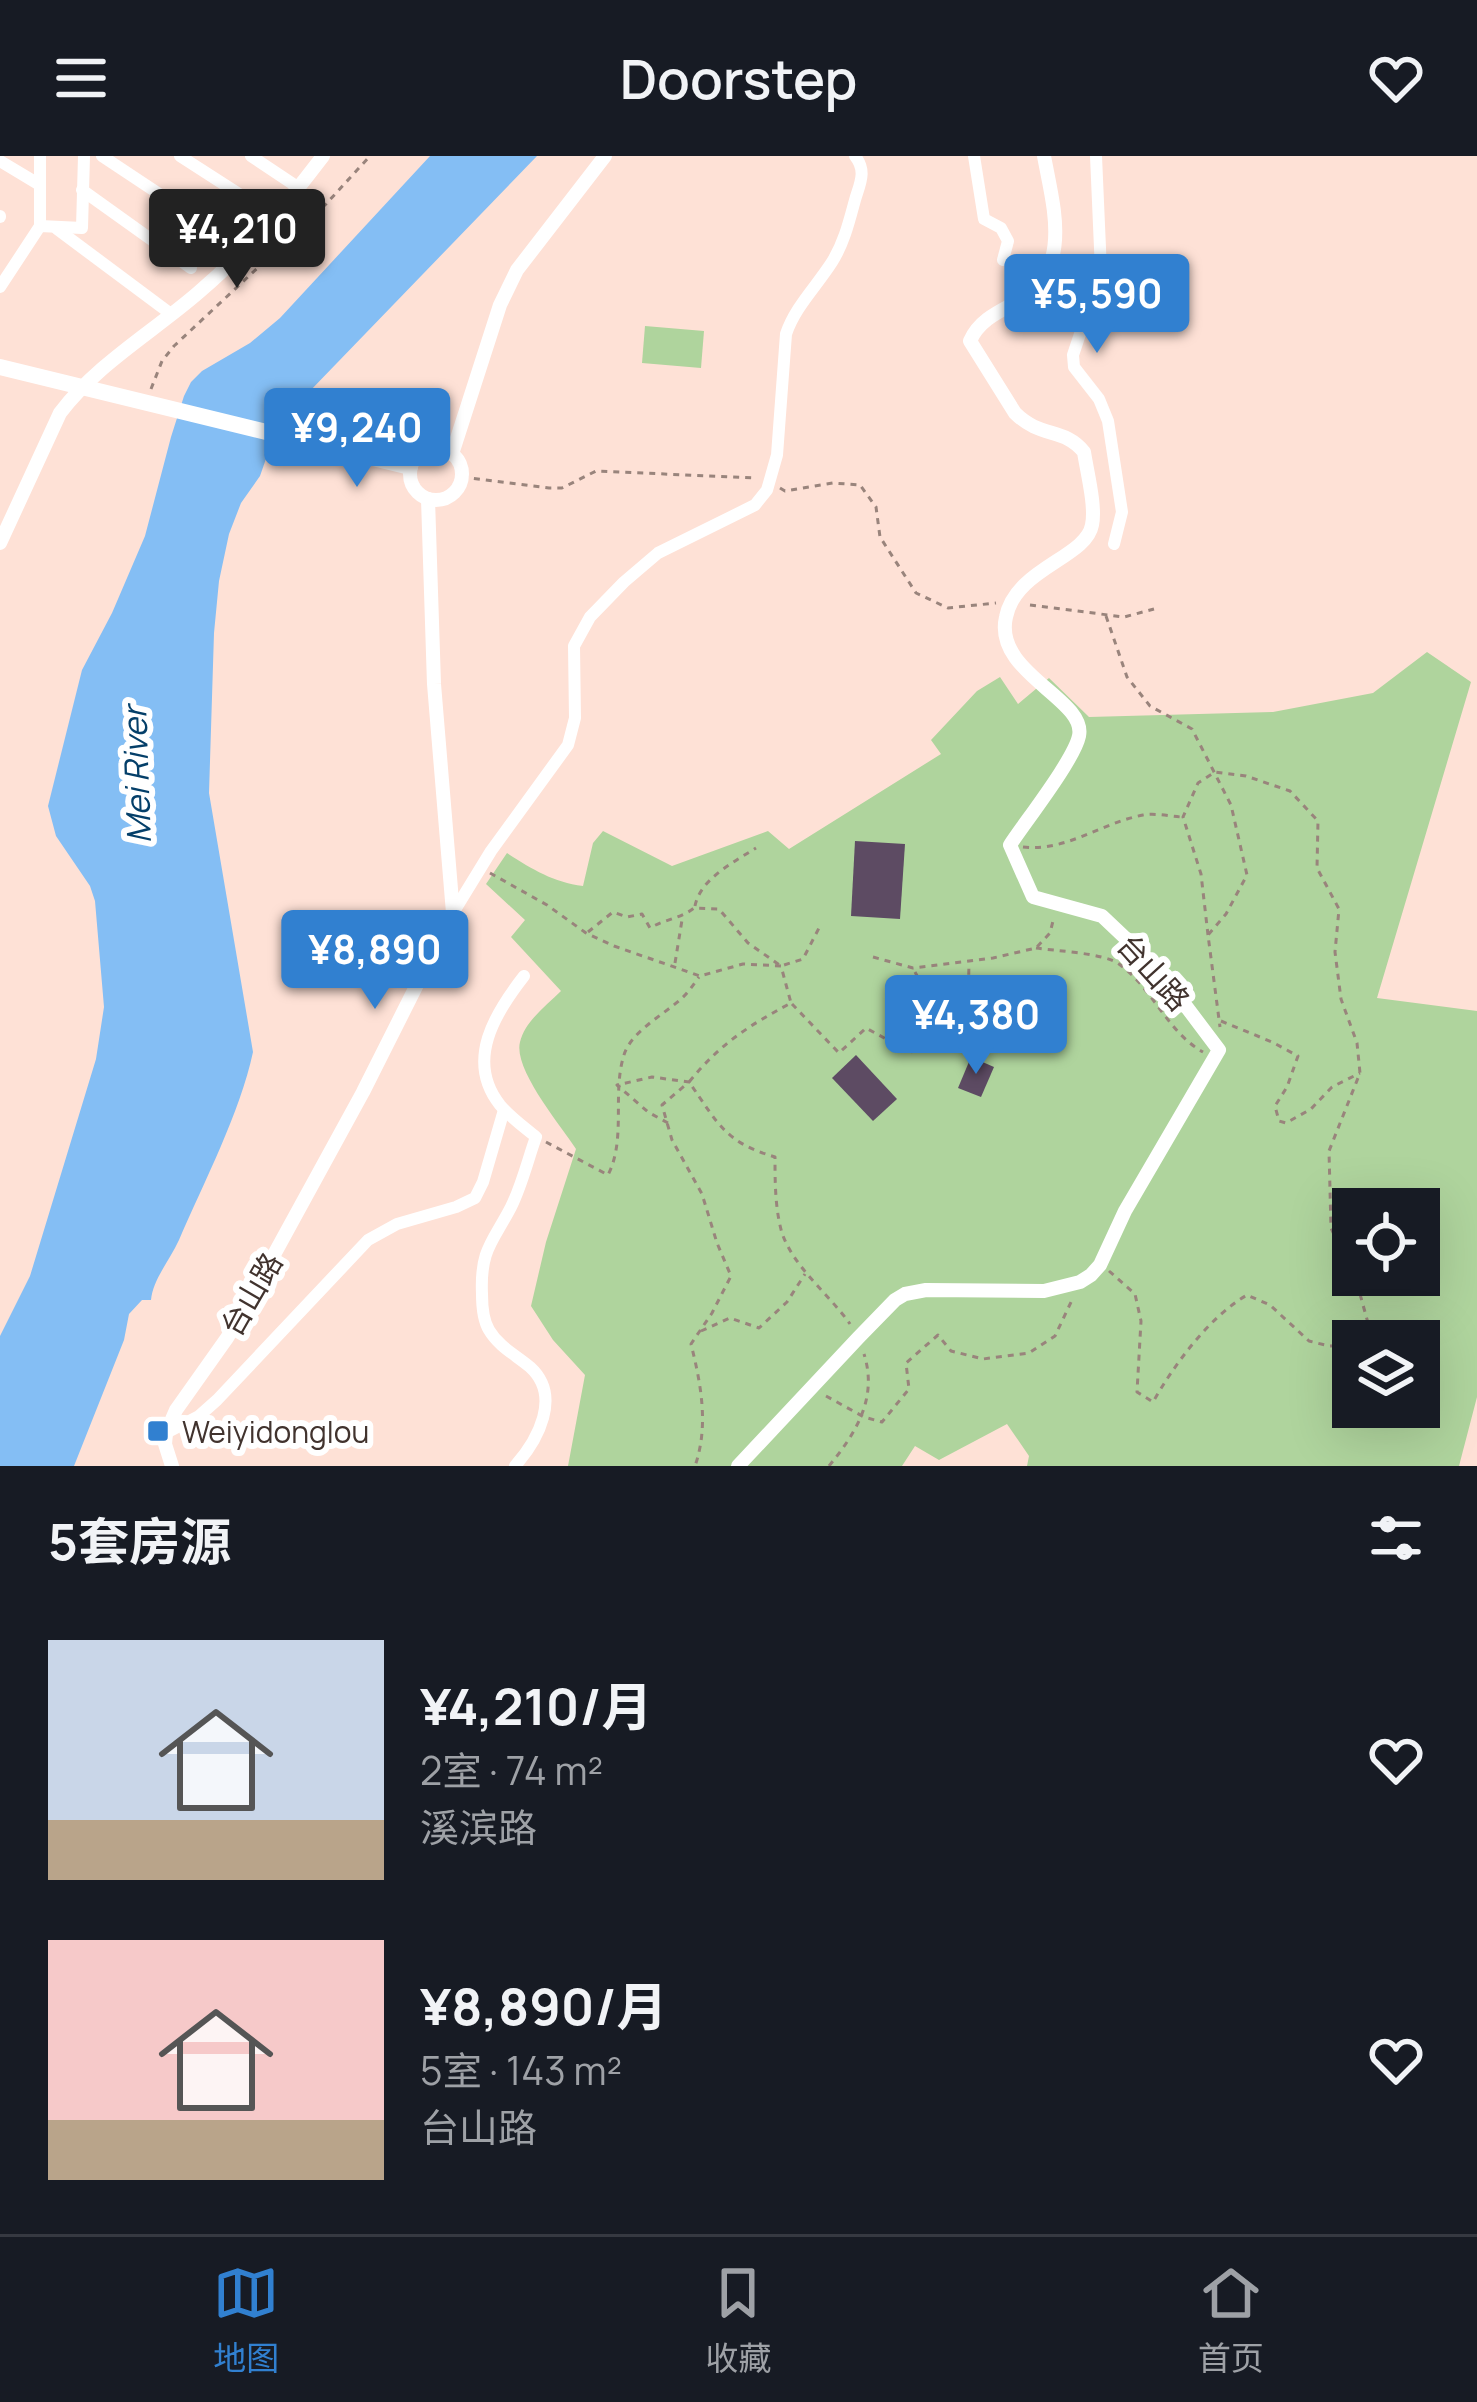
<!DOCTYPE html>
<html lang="zh">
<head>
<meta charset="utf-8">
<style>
  :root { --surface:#171b24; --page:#20242c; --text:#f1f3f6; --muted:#9ea1a6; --line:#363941; --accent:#3180d0 }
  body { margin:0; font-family:Manrope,"Noto Sans SC",sans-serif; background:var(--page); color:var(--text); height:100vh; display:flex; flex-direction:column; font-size:45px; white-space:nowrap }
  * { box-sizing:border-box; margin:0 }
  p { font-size:39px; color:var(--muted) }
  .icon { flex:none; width:66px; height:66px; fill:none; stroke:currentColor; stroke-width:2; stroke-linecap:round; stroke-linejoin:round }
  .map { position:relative; height:1310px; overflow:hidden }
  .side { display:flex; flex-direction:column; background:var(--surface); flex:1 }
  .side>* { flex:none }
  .tools { position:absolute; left:1332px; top:1032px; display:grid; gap:24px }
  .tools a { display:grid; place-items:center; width:108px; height:108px; border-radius:0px; background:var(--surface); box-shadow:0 12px 48px #0002; font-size:60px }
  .price { position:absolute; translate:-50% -102px; padding:0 27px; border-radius:12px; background:var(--accent); color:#fff; font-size:39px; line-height:78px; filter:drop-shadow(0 3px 6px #0008) }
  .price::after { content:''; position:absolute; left:50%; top:72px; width:36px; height:27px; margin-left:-18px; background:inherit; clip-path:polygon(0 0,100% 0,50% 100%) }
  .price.on { background:#222; color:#fff }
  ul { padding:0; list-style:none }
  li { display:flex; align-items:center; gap:36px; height:300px; padding:0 48px }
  li span { display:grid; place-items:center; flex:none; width:336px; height:240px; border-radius:0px; color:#555 }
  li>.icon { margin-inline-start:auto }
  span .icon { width:144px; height:144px; fill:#fffc; stroke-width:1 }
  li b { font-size:51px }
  h2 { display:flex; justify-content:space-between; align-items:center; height:144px; padding:0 48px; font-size:51px }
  header { display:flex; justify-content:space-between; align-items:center; height:156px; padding:0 48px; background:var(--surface); font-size:54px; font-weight:600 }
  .dock { display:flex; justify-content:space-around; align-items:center; height:168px; border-top:3px solid var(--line); background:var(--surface); font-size:33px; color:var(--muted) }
  .dock a { display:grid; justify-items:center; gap:6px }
  .dock .on { color:var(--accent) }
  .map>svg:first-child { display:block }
</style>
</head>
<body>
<header><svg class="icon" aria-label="menu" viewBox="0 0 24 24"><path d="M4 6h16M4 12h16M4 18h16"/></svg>Doorstep<svg class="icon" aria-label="heart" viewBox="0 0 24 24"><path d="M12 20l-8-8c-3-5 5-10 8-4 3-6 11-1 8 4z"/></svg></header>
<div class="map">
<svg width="1477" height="1310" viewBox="0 0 1477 1310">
  <rect width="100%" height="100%" fill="#fee1d6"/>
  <g fill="#afd49d" fill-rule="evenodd">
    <polygon points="645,170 704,175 701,212 642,207"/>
    <path d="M1427 496 1471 526 1377 842 1477 855V1241L1459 1310H1027L1029 1300 1007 1268 939 1304 915 1290 902 1310H568L585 1219 553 1184 531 1150 546 1086 576 993C561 970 513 913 520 886 525 865 547 849 561 835L511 781 525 764 486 728 507 697C532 713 553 726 583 730L593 687 603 675 672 710 768 675 789 693 941 598 931 584 977 535 1000 521 1018 548 1049 522 1089 561 1273 556 1373 537ZM1353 1053H1419V1119H1353ZM1353 1185H1419V1251H1353Z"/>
  </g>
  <path fill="#84bef4" d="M430 0H537L308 237 268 297 260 320 241 347 229 378 219 425 214 477 209 637 253 896C240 957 204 1026 179 1084 170 1104 153 1123 151 1144H142L129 1158 124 1184 74 1310H0V1180L30 1120 96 903 104 851 95 745 90 730 56 680 48 650 82 514 112 457 145 380 171 281 184 240 191 226 202 215 250 187 280 162Z"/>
  <g fill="#5d4b63">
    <polygon points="855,685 905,688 900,763 851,760"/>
    <polygon points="856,899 897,943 873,965 832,922"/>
    <polygon points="971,901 994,911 981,941 958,932"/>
  </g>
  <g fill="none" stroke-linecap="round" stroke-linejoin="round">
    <g stroke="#99847c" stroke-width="3" stroke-dasharray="6 6" stroke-linecap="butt">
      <polyline points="151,233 162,205 174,190 326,48 370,0"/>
      <polyline points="462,321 549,332 562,332 596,315 755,322"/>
      <polyline points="780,332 785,335 833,327 860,329 876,351 880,381 916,437 948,452 996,447"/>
      <polyline points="1030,449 1124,461 1154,453"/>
      <polyline points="1106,460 1127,521 1150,550 1192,573 1231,649 1247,719 1226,758 1208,779 1220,871"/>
      <path d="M1023 691C1066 696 1101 667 1143 659 1155 657 1169 660 1181 661"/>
      <path d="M490 717 547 749 586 777 614 790 700 820 743 808 781 810 791 847C748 870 720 888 689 926 718 967 724 986 775 1001 775 1025 775 1053 782 1077 794 1112 829 1138 850 1168"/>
      <path d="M695 750C700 723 734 706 756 692"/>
      <path d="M588 776 613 756 627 761 642 758 650 772C665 763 680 763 694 752L719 753 748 787 781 810 803 803 819 772"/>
      <polyline points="1208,779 1201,718 1183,661 1198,627 1215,616 1246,620 1290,635 1318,665 1317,712 1339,753 1335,796 1341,843 1357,887 1360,917 1329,995 1331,1072 1358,1131 1370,1174 1360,1185"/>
      <path d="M1036 792C1056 795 1104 797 1119 808 1153 832 1166 875 1203 896"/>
      <polyline points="873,801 913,812 993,802 1036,792 1050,777 1054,761"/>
      <polyline points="675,807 682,764"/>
      <polyline points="915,816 927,838 955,862"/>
      <polyline points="792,848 839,897 866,872 910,896 934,891 968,851 969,807"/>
      <polyline points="1221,865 1272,886 1298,900 1287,931 1275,950 1279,965 1286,967 1311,953 1332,931 1360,917"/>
      <path d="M668 967 648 956 617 929 652 921 689 926 662 949 672 984 702 1038 717 1087 731 1120 712 1157 691 1188C701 1228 709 1270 695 1310"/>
      <path d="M546 986 608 1019C627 982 611 935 625 896 634 874 663 859 681 843 688 837 693 829 699 821"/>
      <path d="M1109 1115 1135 1138 1141 1165 1137 1236 1153 1246C1174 1209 1209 1161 1247 1139L1270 1149 1309 1185 1329 1190 1353 1189"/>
      <polyline points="701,1175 730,1162 759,1172 787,1146 805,1118"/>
      <polyline points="826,1240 864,1261 882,1266 909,1233 906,1207 938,1179 951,1195 983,1203 1029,1197 1055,1180 1072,1144"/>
      <path d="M829 1310C856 1277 878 1242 864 1198"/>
    </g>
    <g stroke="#fff" stroke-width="12">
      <polyline points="102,0 224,81"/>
      <polyline points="180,0 256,49"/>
      <polyline points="251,0 299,32"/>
      <polyline points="974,0 984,63 1001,72 1008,85 1003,104"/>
      <polyline points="1096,0 1101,115 1073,199 1074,211 1099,243 1108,265 1122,356 1114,388"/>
      <polyline points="0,5 40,29"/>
      <polyline points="82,34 191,112"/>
      <polyline points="0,60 0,61"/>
      <polyline points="40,70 40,0"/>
      <polyline points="57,73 171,158"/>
      <polyline points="0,131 40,70 82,72 84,0"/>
      <path d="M453 757 491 695 568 589 575 562 574 490 590 461 624 426 658 397 755 349 767 334 777 299 786 178C795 151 816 131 832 106 844 87 849 66 855 44 860 27 867 15 855 0"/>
      <polyline points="166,1277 199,1260 217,1244 368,1084 397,1068 456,1051 475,1042 483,1026 504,954"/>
      <path d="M515 1310C538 1284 562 1240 530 1211 516 1199 499 1191 489 1174 483 1164 482 1149 482 1138 480 1093 493 1086 511 1051 522 1029 528 1003 536 981 524 971 510 961 500 949 465 905 495 857 524 820"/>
    </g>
    <g stroke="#fff" stroke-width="14">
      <circle cx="436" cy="318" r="26"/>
      <polyline points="452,298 500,149 517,114 605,0"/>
      <path d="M0 387 60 257C97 208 153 176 199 136 246 96 286 49 323 0"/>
      <polyline points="172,1310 165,1288 166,1277 176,1254 227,1182 247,1148 363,936 453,757 434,528 428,343"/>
      <path d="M738 1310 859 1181 895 1144 905 1138 926 1134 1044 1135 1080 1126 1091 1119 1100 1109 1125 1055 1219 894 1158 813 1102 760 1033 741 1010 689C1025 666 1074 604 1079 580 1087 543 993 517 1006 461 1016 412 1086 402 1092 369 1096 350 1087 316 1084 296 1064 271 1041 283 1015 257L970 185C978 166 996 157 1013 148 1074 116 1054 54 1044 0"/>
    </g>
    <polyline stroke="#fff" stroke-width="16" points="0,211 410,311"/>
  </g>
  <rect fill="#3180d0" stroke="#fff" stroke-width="4.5" x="146" y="1263" width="24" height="24" rx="6"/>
  <g text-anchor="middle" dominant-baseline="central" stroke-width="12" stroke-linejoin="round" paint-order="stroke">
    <g font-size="30" fill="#41332e" stroke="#fff">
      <text transform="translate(1154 816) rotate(48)">台山路</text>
      <text transform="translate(251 1138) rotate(-60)">台山路</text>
    </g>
    <g font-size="30" fill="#41332e" stroke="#fff" text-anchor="start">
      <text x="182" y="1275">Weiyidonglou</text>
    </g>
    <g font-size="33" font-style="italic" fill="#043f69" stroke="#fff">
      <text transform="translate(136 619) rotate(-92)">Mei River</text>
    </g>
  </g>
</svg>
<div class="tools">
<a><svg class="icon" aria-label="locate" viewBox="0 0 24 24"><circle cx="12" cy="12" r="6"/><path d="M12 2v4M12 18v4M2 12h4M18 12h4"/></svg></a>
<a><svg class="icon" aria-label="layers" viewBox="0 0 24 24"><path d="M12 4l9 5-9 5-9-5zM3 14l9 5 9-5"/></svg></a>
</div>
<b class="price on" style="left:237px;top:135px">¥4,210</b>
<b class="price" style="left:1097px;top:200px">¥5,590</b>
<b class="price" style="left:357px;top:334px">¥9,240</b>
<b class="price" style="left:375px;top:856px">¥8,890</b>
<b class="price" style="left:976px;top:921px">¥4,380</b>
</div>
<section class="side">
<h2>5套房源<svg class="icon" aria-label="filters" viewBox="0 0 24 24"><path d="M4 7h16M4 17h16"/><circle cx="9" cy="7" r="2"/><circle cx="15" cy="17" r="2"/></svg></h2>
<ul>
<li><span style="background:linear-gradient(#c9d6e8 75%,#b9a48a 0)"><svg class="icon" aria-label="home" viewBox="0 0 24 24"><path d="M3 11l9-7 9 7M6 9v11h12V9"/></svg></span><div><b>¥4,210/月</b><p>2室 · 74 m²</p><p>溪滨路</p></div><svg class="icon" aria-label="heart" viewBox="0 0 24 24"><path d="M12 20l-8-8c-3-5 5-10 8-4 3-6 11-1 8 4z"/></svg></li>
<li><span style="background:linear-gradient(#f6c9c9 75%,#b9a48a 0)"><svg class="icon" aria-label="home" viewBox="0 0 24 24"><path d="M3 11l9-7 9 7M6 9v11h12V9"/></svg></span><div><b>¥8,890/月</b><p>5室 · 143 m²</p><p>台山路</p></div><svg class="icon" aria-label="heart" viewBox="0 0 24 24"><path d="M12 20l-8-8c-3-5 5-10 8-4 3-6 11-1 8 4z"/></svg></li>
</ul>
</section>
<nav class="dock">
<a class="on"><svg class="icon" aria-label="map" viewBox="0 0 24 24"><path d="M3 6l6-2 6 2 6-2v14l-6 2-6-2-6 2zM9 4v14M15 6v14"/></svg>地图</a>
<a><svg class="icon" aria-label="saved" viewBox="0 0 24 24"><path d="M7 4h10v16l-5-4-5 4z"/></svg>收藏</a>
<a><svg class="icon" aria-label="home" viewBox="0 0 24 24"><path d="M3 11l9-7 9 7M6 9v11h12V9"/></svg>首页</a>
</nav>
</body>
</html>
